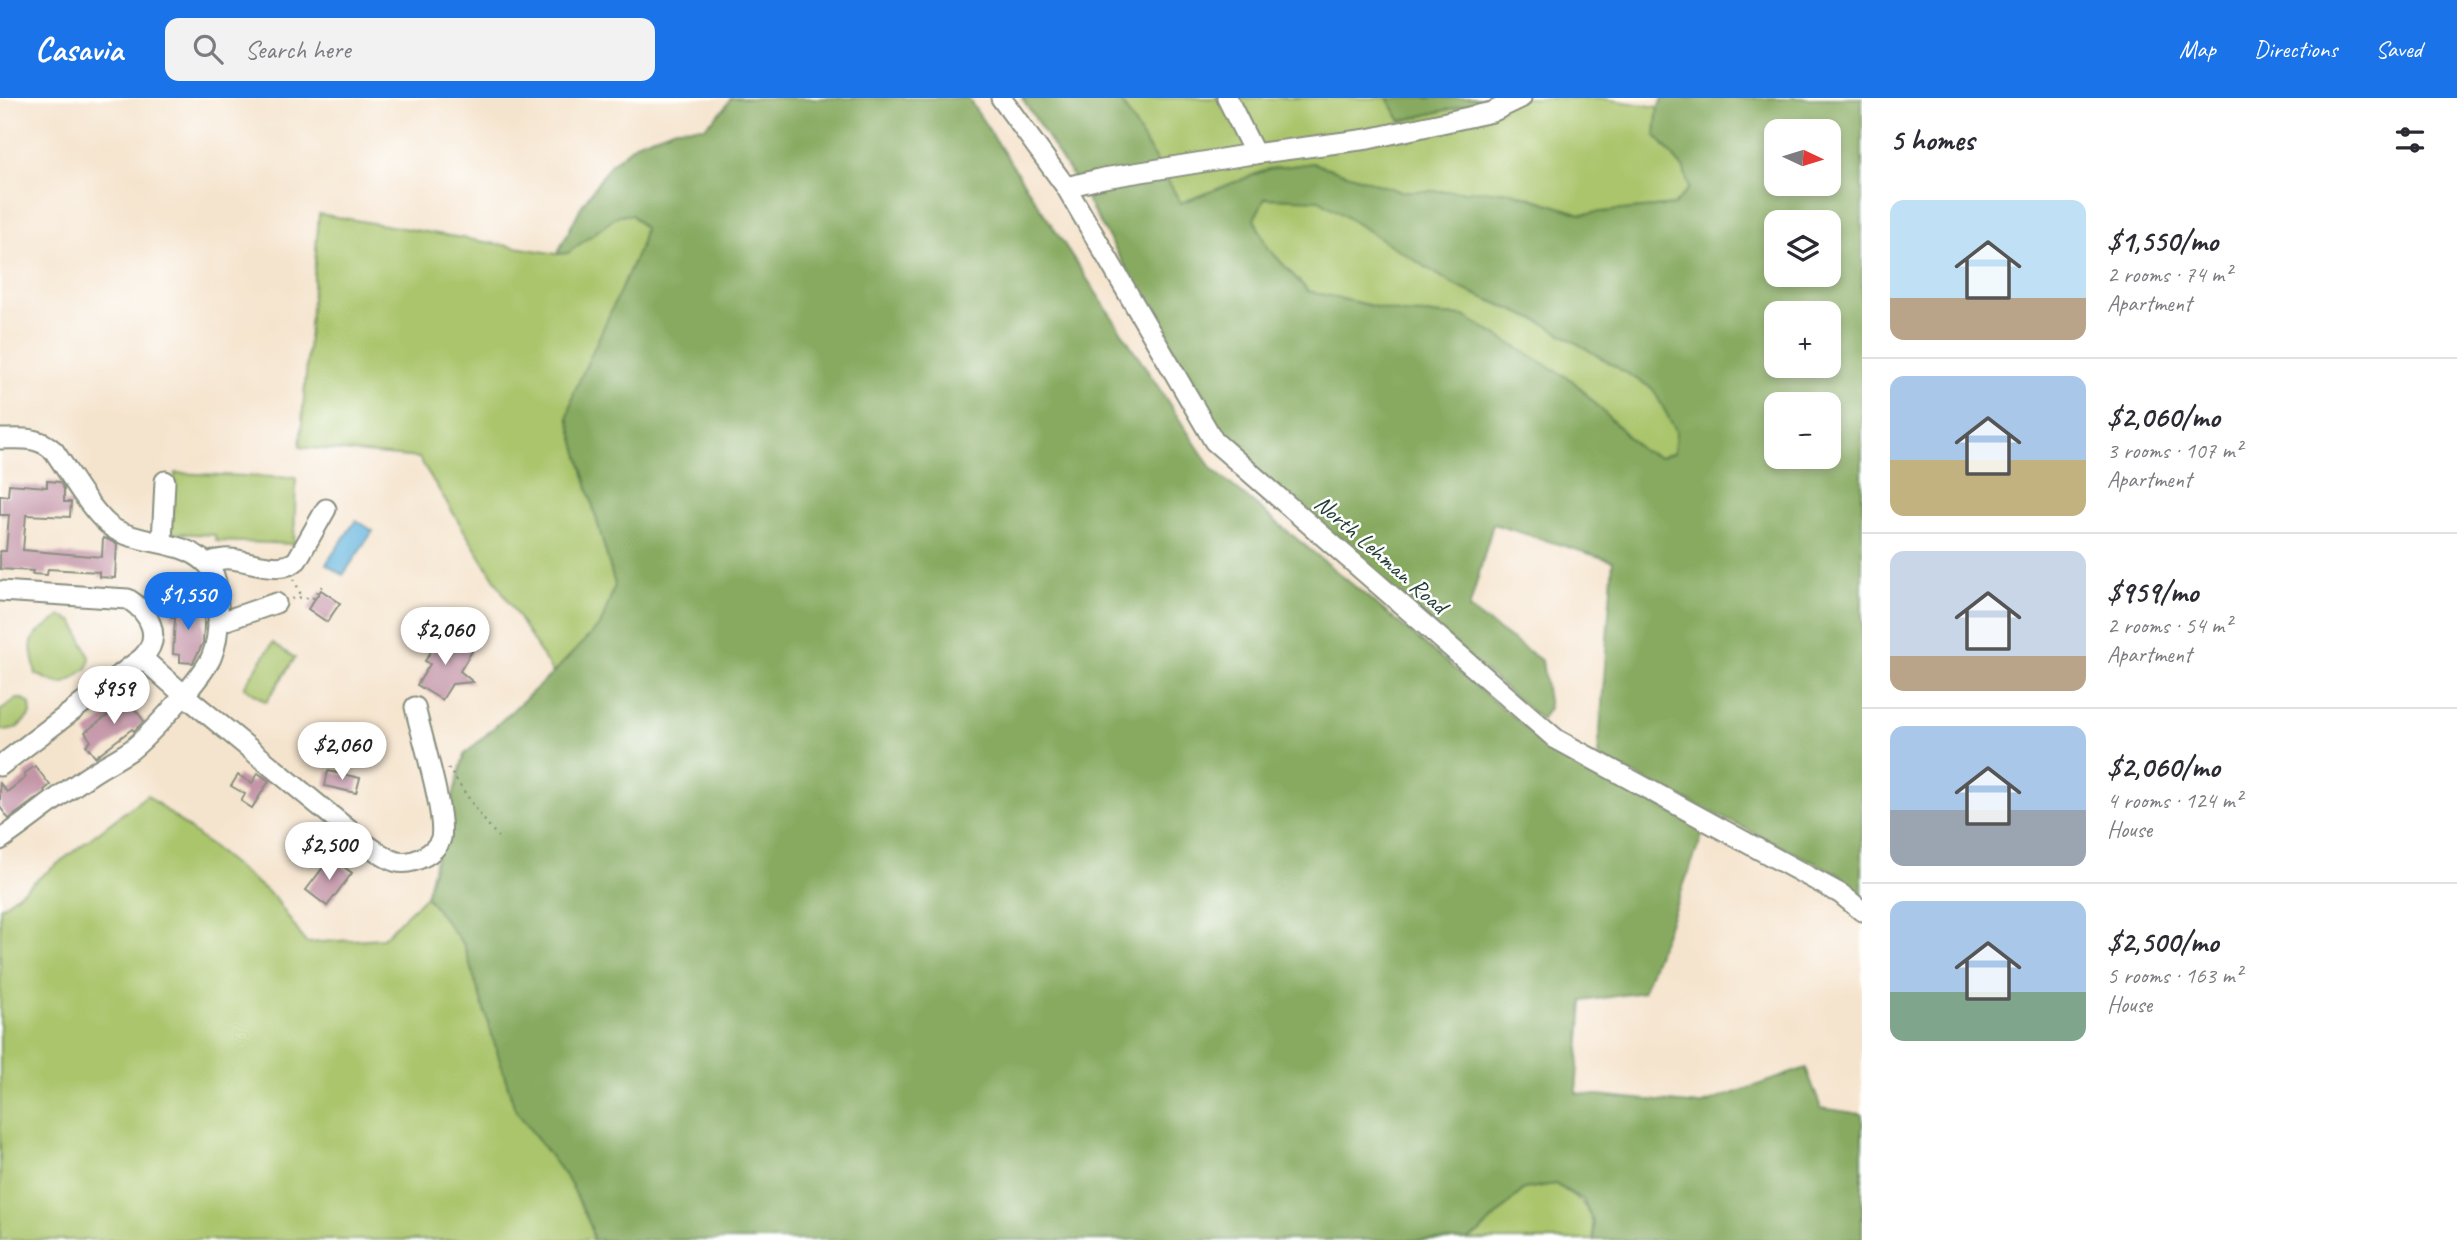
<!DOCTYPE html>
<html lang="en">
<head>
<meta charset="utf-8">
<style>
  :root { --surface:#fff; --page:#f2f2f3; --text:#2b2b33; --muted:#7c7c81; --line:#e1e1e2; --accent:#1a73e8 }
  body { margin:0; font-family:Caveat,sans-serif; background:var(--page); color:var(--text); height:100vh; display:flex; flex-direction:column; font-size:26px; white-space:nowrap }
  * { box-sizing:border-box; margin:0 }
  p { font-size:23px; color:var(--muted) }
  .icon { flex:none; width:38px; height:38px; fill:none; stroke:currentColor; stroke-width:2; stroke-linecap:round; stroke-linejoin:round }
  .map { position:relative; flex:1; overflow:hidden }
  .sheet { display:flex; flex-direction:column; background:var(--surface); width:595px }
  .sheet>* { flex:none }
  .needle { width:46px; rotate:94deg }
  .tools { position:absolute; left:1764px; top:21px; display:grid; gap:14px }
  .tools a { display:grid; place-items:center; width:77px; height:77px; border-radius:14px; background:var(--surface); box-shadow:0 4px 10px #0003; font-size:35px }
  .price { position:absolute; translate:-50% -60px; padding:0 16px; border-radius:24px; background:#fff; color:#222; font-size:23px; line-height:46px; filter:drop-shadow(0 2px 4px #0008) }
  .price::after { content:''; position:absolute; left:50%; top:42px; width:21px; height:16px; margin-left:-10px; background:inherit; clip-path:polygon(0 0,100% 0,50% 100%) }
  .price.active { background:var(--accent); color:#fff }
  ul { padding:0; list-style:none }
  li { display:flex; align-items:center; gap:21px; height:175px; padding:0 28px }
  li+li { border-top:2px solid var(--line) }
  li span { display:grid; place-items:center; flex:none; width:196px; height:140px; border-radius:14px; color:#555 }
  li>.icon { margin-inline-start:auto }
  span .icon { width:84px; height:84px; fill:#fffc; stroke-width:1 }
  li b { font-size:30px }
  h2 { display:flex; justify-content:space-between; align-items:center; height:84px; padding:0 28px; font-size:30px }
  header { display:flex; align-items:center; gap:42px; box-sizing:border-box; height:98px; padding:0 35px; background:var(--accent); color:#fff }
  header strong { font-size:33px }
  nav { display:flex; gap:38px; margin-inline-start:auto; font-size:24px }
  .search { width:490px; height:63px; background:var(--page); display:flex; align-items:center; gap:18px; box-sizing:border-box; padding:0 24px; border-radius:14px; color:var(--muted); font-size:26px }
  main { display:flex; flex:1; min-height:0 }
  .map>svg:first-child { display:block }
</style>
</head>
<body>
<header>
<strong>Casavia</strong>
<div class="search"><svg class="icon" aria-label="search" viewBox="0 0 24 24"><circle cx="10" cy="10" r="6"/><path d="M15 15l6 6"/></svg>Search here</div>
<nav><a>Map</a><a>Directions</a><a>Saved</a></nav>
</header>
<main>
<div class="map">
<svg width="1862" height="1142" viewBox="0 0 1862 1142">
  <rect width="100%" height="100%" fill="#fff"/>
  <filter id="ink" filterUnits="userSpaceOnUse"><feTurbulence type="fractalNoise" baseFrequency=".0143" numOctaves="2"/><feDisplacementMap in="SourceGraphic" scale="14" xChannelSelector="R" yChannelSelector="G"/><feConvolveMatrix kernelMatrix="1 2 1 2 8 2 1 2 1" color-interpolation-filters="sRGB"/></filter>
  <filter id="wash" filterUnits="userSpaceOnUse"><feTurbulence type="fractalNoise" baseFrequency=".00686" numOctaves="4" result="noise"/><feDisplacementMap in="SourceGraphic" scale="28" xChannelSelector="R" yChannelSelector="G"/><feGaussianBlur stdDeviation="1.57" result="paint"/><feColorMatrix in="noise" values="0 0 0 0 0 0 0 0 0 0 0 0 0 0 0 0 0 1.4 0 .05"/><feComposite in="paint" operator="in"/></filter>
  <g filter="url(#wash)">
    <rect width="100%" height="100%" fill="#f5e4cd"/>
    <g fill="#aac56c" stroke="#648150" stroke-width="2">
      <polygon points="1119,0 1387,0 1401,23 1495,0 1599,0 1658,9 1655,37 1684,71 1690,90 1674,107 1581,116 1509,93 1399,93 1313,65 1269,71 1181,105"/>
      <polygon points="1265,100 1319,101 1456,188 1543,225 1653,291 1677,333 1674,355 1659,359 1641,352 1573,283 1464,218 1402,215 1308,193 1267,149 1254,121"/>
      <polygon points="319,116 557,156 568,155 618,117 632,117 644,130 641,147 568,319 615,487 601,526 553,575 419,360 300,349"/>
      <polygon points="175,375 296,380 294,446 216,443 215,437 172,435"/>
      <path d="M61 518 74 524 90 560 88 569C63 589 66 590 36 576 27 536 29 541 61 518Z"/>
      <polygon points="273,545 295,560 266,604 244,589"/>
      <path d="M16 601H24L30 606 31 616C22 625 14 637 0 631V613Z"/>
      <polygon points="147,697 275,800 306,845 383,840 426,798 464,847 515,1011 571,1086 591,1129 593,1142 0,1142 0,810"/>
      <path d="M1555 1086C1581 1102 1594 1109 1594 1142H1466L1479 1135 1524 1091Z"/>
    </g>
    <g fill="#87aa60" stroke="#53744a" stroke-width="2" fill-rule="evenodd">
      <polygon points="731,0 968,0 1212,371 1546,646 1704,733 1643,894 1583,903 1576,995 1700,1007 1806,970 1821,1010 1862,1016 1862,1142 1594,1142 1594,1125 1583,1102 1555,1086 1524,1091 1479,1135 1466,1142 593,1142 591,1129 571,1086 515,1011 464,847 426,798 464,657 553,575 601,526 615,487 568,319 574,294 641,147 644,130 632,117 619,117 568,155 557,156 581,109 610,67 638,44 676,30 705,29 724,11"/>
      <path d="M1022 0H1119L1181 105 1269 71 1313 65 1399 93H1509L1581 116 1674 107 1689 90 1684 71 1655 37 1658 9 1663 0H1862V797L1838 776 1598 659 1613 463 1493 426 1469 511 1542 563 1549 610 1541 622 1232 352 1081 92ZM1776 33H1829V86H1776ZM1265 100 1319 102 1456 188 1543 225 1653 291 1676 333 1674 355 1659 359 1641 352 1573 283 1464 218 1402 215 1308 193 1267 149 1254 121ZM1776 124H1829V177H1776ZM1776 215H1829V268H1776ZM1776 306H1829V359H1776Z"/>
      <polygon points="1387,0 1495,0 1401,23"/>
    </g>
    <polygon fill="#61b2dc" stroke="#407888" stroke-width="2" points="356,422 373,433 343,477 326,466"/>
    <g id="blocks">
      <g fill="#c495a7">
        <polygon points="47,383 60,384 64,391 64,404 71,404 70,419 26,417 23,452 102,459 103,440 107,441 117,446 115,480 99,479 99,474 48,471 47,477 32,476 33,473 0,471 0,453 6,453 9,417 0,417 0,397 8,398 9,386 47,389"/>
        <polygon points="321,492 340,505 327,524 308,511"/>
        <polygon points="172,508 205,510 203,545 193,565 180,564 180,557 173,556 175,520 171,520"/>
        <polygon points="442,536 472,553 460,573 473,584 452,586 442,602 417,587 430,566 425,563"/>
        <polygon points="124,597 144,623 134,633 132,631 95,659 86,647 91,643 85,634 115,612 111,607"/>
        <polygon points="35,668 50,687 44,692 45,694 9,721 0,709 0,685 7,694 26,679 24,676"/>
        <polygon points="328,673 360,680 356,695 325,688"/>
        <polygon points="258,675 269,683 252,710 241,703 245,696 231,688 238,677 252,685"/>
        <polygon points="331,759 352,775 327,808 306,792"/>
      </g>
    </g>
  </g>
  <g filter="url(#ink)">
    <use href="#blocks" fill-opacity="0" stroke="#8a9080" stroke-width="2"/>
    <g fill="none" stroke-linecap="round" stroke-linejoin="round">
      <g stroke="#8a9080" stroke-width="23">
        <g id="minor">
          <polyline points="1001,0 1066,89 1214,343 1556,641 1841,796 1862,813"/>
          <polyline points="1227,0 1255,56"/>
          <polyline points="1066,89 1104,80 1246,57 1368,41 1492,14 1521,0"/>
          <path d="M0 341C21 341 38 338 54 353 69 374 95 421 116 432 144 447 181 442 205 464 217 474 218 493 218 508 219 526 218 544 211 560 201 581 150 637 131 652 118 661 103 668 90 677 59 697 31 721 0 742"/>
          <polyline points="162,444 165,383"/>
          <path d="M207 465C214 463 222 460 230 461 249 462 281 477 297 462L326 411"/>
          <path d="M0 493 128 501C150 515 163 539 142 560L0 668"/>
          <polyline points="218,525 276,505"/>
          <path d="M142 560 183 596 366 746C386 760 399 772 423 759 430 756 439 748 441 740 446 717 421 636 415 609"/>
        </g>
      </g>
      <g stroke="#8a9080" stroke-width="2.5" stroke-dasharray="2 5" stroke-linecap="butt">
        <polyline points="294,481 301,497"/>
        <polyline points="292,501 302,499 312,501 322,488"/>
        <polyline points="448,670 481,718 498,739"/>
      </g>
      <use href="#minor" stroke="#fff" stroke-width="19"/>
    </g>
  </g>
  <g text-anchor="middle" dominant-baseline="central" stroke-width="5" stroke-linejoin="round" paint-order="stroke">
    <g font-size="24" fill="#1f3d34" stroke="#fff">
      <text transform="translate(1381 456) rotate(41)">North Lehman Road</text>
    </g>
  </g>
</svg>
<div class="tools">
<a><svg class="needle" viewBox="-14 -14 28 28"><path d="M0-13l5 13h-10z" fill="#e53935"/><path d="M0 13l5-13h-10z" fill="#7c7c81"/></svg></a>
<a><svg class="icon" aria-label="layers" viewBox="0 0 24 24"><path d="M12 4l9 5-9 5-9-5zM3 14l9 5 9-5"/></svg></a>
<a>+</a>
<a>−</a>
</div>
<b class="price active" style="left:188px;top:534px">$1,550</b>
<b class="price" style="left:445px;top:569px">$2,060</b>
<b class="price" style="left:114px;top:628px">$959</b>
<b class="price" style="left:342px;top:684px">$2,060</b>
<b class="price" style="left:329px;top:784px">$2,500</b>
</div>
<section class="sheet">
<h2>5 homes<svg class="icon" aria-label="filters" viewBox="0 0 24 24"><path d="M4 7h16M4 17h16"/><circle cx="9" cy="7" r="2"/><circle cx="15" cy="17" r="2"/></svg></h2>
<ul>
<li><span style="background:linear-gradient(#bfe0f5 70%,#b9a48a 0)"><svg class="icon" aria-label="home" viewBox="0 0 24 24"><path d="M3 11l9-7 9 7M6 9v11h12V9"/></svg></span><div><b>$1,550/mo</b><p>2 rooms · 74 m²</p><p>Apartment</p></div></li>
<li><span style="background:linear-gradient(#a9c7e8 60%,#c2b280 0)"><svg class="icon" aria-label="home" viewBox="0 0 24 24"><path d="M3 11l9-7 9 7M6 9v11h12V9"/></svg></span><div><b>$2,060/mo</b><p>3 rooms · 107 m²</p><p>Apartment</p></div></li>
<li><span style="background:linear-gradient(#c9d6e8 75%,#b9a48a 0)"><svg class="icon" aria-label="home" viewBox="0 0 24 24"><path d="M3 11l9-7 9 7M6 9v11h12V9"/></svg></span><div><b>$959/mo</b><p>2 rooms · 54 m²</p><p>Apartment</p></div></li>
<li><span style="background:linear-gradient(#a9c7e8 60%,#9aa5b1 0)"><svg class="icon" aria-label="home" viewBox="0 0 24 24"><path d="M3 11l9-7 9 7M6 9v11h12V9"/></svg></span><div><b>$2,060/mo</b><p>4 rooms · 124 m²</p><p>House</p></div></li>
<li><span style="background:linear-gradient(#a9c7e8 65%,#7fa58c 0)"><svg class="icon" aria-label="home" viewBox="0 0 24 24"><path d="M3 11l9-7 9 7M6 9v11h12V9"/></svg></span><div><b>$2,500/mo</b><p>5 rooms · 163 m²</p><p>House</p></div></li>
</ul>
</section>
</main>
</body>
</html>
